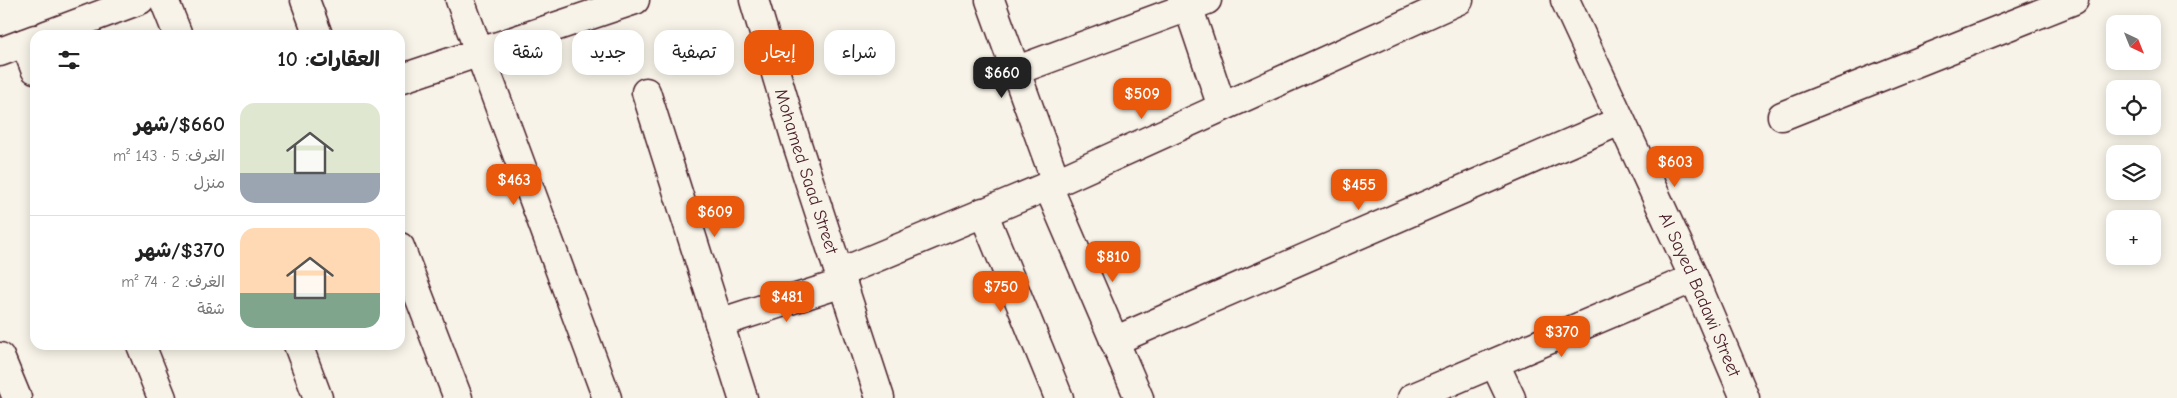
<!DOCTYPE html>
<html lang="ar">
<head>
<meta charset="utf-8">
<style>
  :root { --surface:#fff; --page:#f2f2f2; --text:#222; --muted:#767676; --line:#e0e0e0; --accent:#ea580c }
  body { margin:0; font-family:"Comic Neue","Playpen Sans Arabic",sans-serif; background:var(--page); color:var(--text); direction:rtl; height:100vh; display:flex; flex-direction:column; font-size:19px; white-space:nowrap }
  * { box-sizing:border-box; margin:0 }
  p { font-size:16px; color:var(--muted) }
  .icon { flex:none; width:28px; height:28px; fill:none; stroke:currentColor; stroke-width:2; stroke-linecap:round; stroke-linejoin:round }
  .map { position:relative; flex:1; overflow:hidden; direction:ltr }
  .drawer { position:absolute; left:30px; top:30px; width:375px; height:320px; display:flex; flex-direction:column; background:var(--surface); border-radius:15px; box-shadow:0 2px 12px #0003; direction:rtl }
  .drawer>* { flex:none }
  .top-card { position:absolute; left:420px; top:30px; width:475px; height:45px; direction:rtl; display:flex; gap:10px }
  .needle { width:32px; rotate:137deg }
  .buttons { position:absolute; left:2106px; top:15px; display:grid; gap:10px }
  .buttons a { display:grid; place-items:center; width:55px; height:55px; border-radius:10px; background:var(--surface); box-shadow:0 2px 12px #0003; font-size:25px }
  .price { position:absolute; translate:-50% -42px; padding:0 11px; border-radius:10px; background:var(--accent); color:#fff; font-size:16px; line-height:32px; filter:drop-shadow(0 1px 2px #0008) }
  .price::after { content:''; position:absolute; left:50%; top:30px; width:15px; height:11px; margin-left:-8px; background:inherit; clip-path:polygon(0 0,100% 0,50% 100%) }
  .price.on { background:#222; color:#fff }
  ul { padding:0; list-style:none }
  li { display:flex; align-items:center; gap:15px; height:125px; padding:0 25px }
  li+li { border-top:1px solid var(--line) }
  li span { display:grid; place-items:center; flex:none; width:140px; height:100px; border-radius:15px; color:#555 }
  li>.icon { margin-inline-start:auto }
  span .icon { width:60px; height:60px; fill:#fffc; stroke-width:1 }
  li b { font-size:21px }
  h2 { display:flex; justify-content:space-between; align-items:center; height:60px; padding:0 25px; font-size:21px }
  .tag { padding:0 18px; border-radius:15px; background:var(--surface); box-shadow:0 2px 12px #0003; font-size:18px; line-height:45px }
  .tag.on { background:var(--accent); color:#fff }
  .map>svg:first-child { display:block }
</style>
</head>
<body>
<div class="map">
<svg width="2177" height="398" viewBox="0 0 2177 398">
  <rect width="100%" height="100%" fill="#f7f3e8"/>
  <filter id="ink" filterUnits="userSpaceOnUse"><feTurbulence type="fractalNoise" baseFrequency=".02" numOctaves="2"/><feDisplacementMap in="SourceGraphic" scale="10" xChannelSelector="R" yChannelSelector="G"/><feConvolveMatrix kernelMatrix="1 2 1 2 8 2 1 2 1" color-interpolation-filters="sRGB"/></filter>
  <g filter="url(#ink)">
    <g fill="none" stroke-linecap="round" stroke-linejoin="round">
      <g stroke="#4a1f2b" stroke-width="31">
        <g id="minor">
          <polyline points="164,0 178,35"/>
          <polyline points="305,0 318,35"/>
          <polyline points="460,0 607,398"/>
          <path id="s1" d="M754 0 797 144 880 398"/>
          <polyline points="990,0 1056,182"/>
          <polyline points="1186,0 1222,107"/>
          <path id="s2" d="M1565 0 1694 278 1745 398"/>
          <polyline points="46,35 140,0"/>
          <polyline points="25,43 35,69"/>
          <polyline points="0,52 35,39"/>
          <polyline points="1015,71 1207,0"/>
          <polyline points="400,79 635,0"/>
          <polyline points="646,92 743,398"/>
          <polyline points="1782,116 2074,0"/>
          <polyline points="1048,186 1139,398"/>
          <polyline points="983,212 1059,398"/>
          <polyline points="400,247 458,398"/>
          <polyline points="839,273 1048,186 1459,0"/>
          <polyline points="719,323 843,283"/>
          <polyline points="1114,341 1620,121"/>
          <polyline points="141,345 162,398"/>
          <polyline points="298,345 318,398"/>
          <polyline points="0,357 17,398"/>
          <polyline points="1495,364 1511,398"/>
          <polyline points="1412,398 1694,278"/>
        </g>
      </g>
      <use href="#minor" stroke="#f7f3e8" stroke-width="28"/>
    </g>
  </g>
  <g text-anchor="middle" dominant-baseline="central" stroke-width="4" stroke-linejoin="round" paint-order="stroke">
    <g font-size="18" fill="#4a1f2b" stroke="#f7f3e8">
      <text stroke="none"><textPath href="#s1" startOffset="179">Mohamed Saad Street</textPath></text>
      <text stroke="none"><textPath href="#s2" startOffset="324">Al Sayed Badawi Street</textPath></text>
    </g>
  </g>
</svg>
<div class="buttons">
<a><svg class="needle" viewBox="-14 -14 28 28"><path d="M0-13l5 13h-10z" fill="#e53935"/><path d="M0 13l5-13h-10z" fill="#767676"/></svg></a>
<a><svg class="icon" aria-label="locate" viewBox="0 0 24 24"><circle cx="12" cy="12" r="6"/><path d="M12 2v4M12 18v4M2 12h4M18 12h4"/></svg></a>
<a><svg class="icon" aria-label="layers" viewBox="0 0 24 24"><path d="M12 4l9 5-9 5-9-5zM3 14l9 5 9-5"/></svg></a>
<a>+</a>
</div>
<b class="price on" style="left:1002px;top:99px">$660</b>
<b class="price" style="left:1142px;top:120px">$509</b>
<b class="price" style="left:1675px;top:188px">$603</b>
<b class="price" style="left:514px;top:206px">$463</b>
<b class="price" style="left:1359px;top:211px">$455</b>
<b class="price" style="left:715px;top:238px">$609</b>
<b class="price" style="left:1113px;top:283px">$810</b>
<b class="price" style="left:1001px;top:313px">$750</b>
<b class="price" style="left:787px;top:323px">$481</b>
<b class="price" style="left:1562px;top:358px">$370</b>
<div class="top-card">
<a class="tag">شراء</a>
<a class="tag on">إيجار</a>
<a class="tag">تصفية</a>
<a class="tag">جديد</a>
<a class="tag">شقة</a>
</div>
<section class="drawer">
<h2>العقارات: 10<svg class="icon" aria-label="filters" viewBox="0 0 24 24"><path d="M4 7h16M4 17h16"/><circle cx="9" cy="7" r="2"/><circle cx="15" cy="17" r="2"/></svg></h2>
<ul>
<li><span style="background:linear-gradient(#dfe7d0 70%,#9aa5b1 0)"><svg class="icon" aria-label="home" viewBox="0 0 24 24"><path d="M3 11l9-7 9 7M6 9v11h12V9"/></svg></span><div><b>$660/شهر</b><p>الغرف: 5 · 143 m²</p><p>منزل</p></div></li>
<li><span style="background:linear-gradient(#ffd9b3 65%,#7fa58c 0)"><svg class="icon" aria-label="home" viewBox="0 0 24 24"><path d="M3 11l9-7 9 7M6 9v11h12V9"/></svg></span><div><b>$370/شهر</b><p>الغرف: 2 · 74 m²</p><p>شقة</p></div></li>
</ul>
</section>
</div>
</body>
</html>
